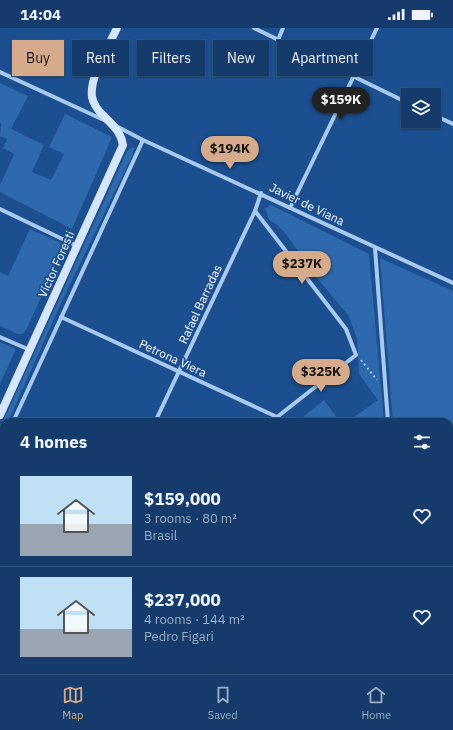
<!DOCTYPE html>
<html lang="en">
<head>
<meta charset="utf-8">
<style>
  :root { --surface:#143b6b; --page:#1d4271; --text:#f1f3f6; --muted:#9dadc1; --line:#33557e; --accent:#d6ab8b }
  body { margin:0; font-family:"IBM Plex Sans",sans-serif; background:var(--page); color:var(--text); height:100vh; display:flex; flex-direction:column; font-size:15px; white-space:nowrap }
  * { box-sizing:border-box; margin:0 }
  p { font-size:13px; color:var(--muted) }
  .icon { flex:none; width:22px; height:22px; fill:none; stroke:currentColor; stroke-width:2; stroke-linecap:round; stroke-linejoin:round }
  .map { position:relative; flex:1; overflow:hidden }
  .panel { position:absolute; left:0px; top:390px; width:453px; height:256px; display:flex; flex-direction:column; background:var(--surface); border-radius:12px 12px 0 0; box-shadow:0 1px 3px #0004,0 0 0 1px var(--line) }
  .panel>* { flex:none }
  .guide { position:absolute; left:12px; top:12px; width:429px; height:36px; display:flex; gap:8px }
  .fabs { position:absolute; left:401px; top:60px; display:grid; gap:8px }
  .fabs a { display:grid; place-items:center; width:40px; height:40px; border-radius:0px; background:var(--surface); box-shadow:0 1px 3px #0004,0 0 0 1px var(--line); font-size:20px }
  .price { position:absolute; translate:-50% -34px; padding:0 9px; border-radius:14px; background:var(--accent); color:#111; font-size:13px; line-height:26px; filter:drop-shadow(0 1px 2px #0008) }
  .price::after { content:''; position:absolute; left:50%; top:24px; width:12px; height:9px; margin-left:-6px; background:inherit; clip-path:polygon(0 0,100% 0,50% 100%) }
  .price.on { background:#222; color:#fff }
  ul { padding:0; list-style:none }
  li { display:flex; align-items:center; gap:12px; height:100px; padding:0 20px }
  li+li { border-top:1px solid var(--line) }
  li span { display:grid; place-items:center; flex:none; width:112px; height:80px; border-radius:0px; color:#555 }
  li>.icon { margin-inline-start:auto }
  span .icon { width:48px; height:48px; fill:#fffc; stroke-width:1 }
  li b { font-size:17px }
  h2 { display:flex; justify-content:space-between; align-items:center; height:48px; padding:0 20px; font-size:17px }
  .tag { padding:0 14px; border-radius:0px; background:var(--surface); box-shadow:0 1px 3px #0004,0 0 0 1px var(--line); font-size:14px; line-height:36px }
  .tag.on { background:var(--accent); color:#111 }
  .status { display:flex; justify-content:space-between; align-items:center; height:28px; padding:0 20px; background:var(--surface); direction:ltr }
  .status svg { height:11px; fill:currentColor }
  .dock { display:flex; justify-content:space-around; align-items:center; height:56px; border-top:1px solid var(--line); background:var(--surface); font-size:11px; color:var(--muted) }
  .dock a { display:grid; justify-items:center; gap:2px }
  .dock .on { color:var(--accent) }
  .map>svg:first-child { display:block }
</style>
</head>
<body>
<div class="status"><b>14:04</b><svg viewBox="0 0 49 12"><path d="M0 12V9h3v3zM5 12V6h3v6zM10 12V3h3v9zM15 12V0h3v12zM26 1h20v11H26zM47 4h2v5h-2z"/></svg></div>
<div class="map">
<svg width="453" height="646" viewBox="0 0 453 646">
  <rect width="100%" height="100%" fill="#1b4f8f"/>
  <g fill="#2e69ad">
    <polygon points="0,55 28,68 11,101 44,117 32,144 51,152 64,126 49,119 65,86 112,109 72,201 0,164 0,157 14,126 3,120 7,111 0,108 1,96 0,95"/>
    <polygon points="133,119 134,121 133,126 63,271 8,394 4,394 4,404 0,413 0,400 127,123"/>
    <polygon points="271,177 369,226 384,394 347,394 378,372 359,346 357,310 348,287 316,249 286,206 277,197 269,192 265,180"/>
    <polygon points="30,201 65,217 27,300 23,306 17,306 0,298 0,244 8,248"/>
    <polygon points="380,230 453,263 453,646 414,646 413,642 449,642 449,394 393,394"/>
    <polygon points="0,314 16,321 0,356"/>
    <polygon points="324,372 340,394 297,394"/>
    <polygon points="0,552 4,554 4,642 92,642 90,646 0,646"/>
    <polygon points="181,642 403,642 403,646 179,646"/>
  </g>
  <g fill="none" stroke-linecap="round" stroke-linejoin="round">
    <polyline stroke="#a9c9ee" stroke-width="2" stroke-dasharray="2 3" stroke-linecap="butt" points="361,332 377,352"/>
    <g stroke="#a9c9ee" stroke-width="4">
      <polyline points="254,0 408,75"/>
      <polyline points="278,12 283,0"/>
      <polyline points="0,44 106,93"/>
      <polyline points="434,87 453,96"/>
      <polyline points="116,98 143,112 453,255"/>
      <polyline points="290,180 377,0"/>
      <polyline points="0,181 77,218"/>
      <polyline points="255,183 346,301 356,327 277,389 274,394"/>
      <polyline points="375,220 388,394"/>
      <polyline points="61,289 277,389"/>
      <polyline points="0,309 30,322"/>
      <polyline points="13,394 143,112"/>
      <polyline points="155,394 255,183 261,165"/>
      <polyline points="0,421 4,413"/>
      <polyline points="0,545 4,547"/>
      <polyline points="409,642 409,646"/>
      <polyline points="155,646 157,642"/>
    </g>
    <path stroke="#d6e6fa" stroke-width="8" d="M0 387 123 117C121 103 112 97 103 87 98 83 93 75 92 69 89 49 109 18 117 0"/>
  </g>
  <g text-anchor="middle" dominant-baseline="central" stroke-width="3.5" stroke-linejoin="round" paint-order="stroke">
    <g font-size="12" fill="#fff" stroke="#1b4f8f">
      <text transform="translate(307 176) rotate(26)">Javier de Viana</text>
      <text transform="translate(56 236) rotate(-66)">Víctor Foresti</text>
      <text transform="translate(200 276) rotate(-65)">Rafael Barradas</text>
      <text transform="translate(173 330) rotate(25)">Petrona Viera</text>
    </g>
  </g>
</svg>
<div class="fabs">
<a><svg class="icon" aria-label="layers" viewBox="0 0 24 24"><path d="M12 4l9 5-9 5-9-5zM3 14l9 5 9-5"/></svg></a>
</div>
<b class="price on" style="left:341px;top:93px">$159K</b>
<b class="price" style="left:230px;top:142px">$194K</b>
<b class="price" style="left:302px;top:257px">$237K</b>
<b class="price" style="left:321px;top:365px">$325K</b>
<div class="guide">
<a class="tag on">Buy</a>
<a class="tag">Rent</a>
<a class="tag">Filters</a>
<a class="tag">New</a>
<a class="tag">Apartment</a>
</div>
<section class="panel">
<h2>4 homes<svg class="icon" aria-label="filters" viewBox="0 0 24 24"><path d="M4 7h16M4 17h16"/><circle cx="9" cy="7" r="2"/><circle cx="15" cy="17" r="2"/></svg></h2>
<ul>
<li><span style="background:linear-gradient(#bfe0f5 60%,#9aa5b1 0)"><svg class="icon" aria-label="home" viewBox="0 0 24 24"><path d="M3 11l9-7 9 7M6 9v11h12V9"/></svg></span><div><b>$159,000</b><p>3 rooms · 80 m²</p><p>Brasil</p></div><svg class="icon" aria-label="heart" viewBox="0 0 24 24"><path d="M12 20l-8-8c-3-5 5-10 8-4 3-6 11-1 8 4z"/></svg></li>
<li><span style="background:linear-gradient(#bfe0f5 65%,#9aa5b1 0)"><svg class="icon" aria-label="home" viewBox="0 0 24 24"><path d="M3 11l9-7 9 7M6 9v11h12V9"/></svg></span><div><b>$237,000</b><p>4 rooms · 144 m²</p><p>Pedro Figari</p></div><svg class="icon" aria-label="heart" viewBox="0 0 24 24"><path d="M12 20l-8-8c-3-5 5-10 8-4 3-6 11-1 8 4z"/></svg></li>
</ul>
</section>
</div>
<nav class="dock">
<a class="on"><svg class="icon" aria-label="map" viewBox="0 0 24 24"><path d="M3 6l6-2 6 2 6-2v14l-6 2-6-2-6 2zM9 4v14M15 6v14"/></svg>Map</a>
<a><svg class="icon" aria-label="saved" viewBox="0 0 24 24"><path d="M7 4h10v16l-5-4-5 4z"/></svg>Saved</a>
<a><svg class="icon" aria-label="home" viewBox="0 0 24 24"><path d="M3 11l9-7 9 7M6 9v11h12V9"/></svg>Home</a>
</nav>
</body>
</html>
